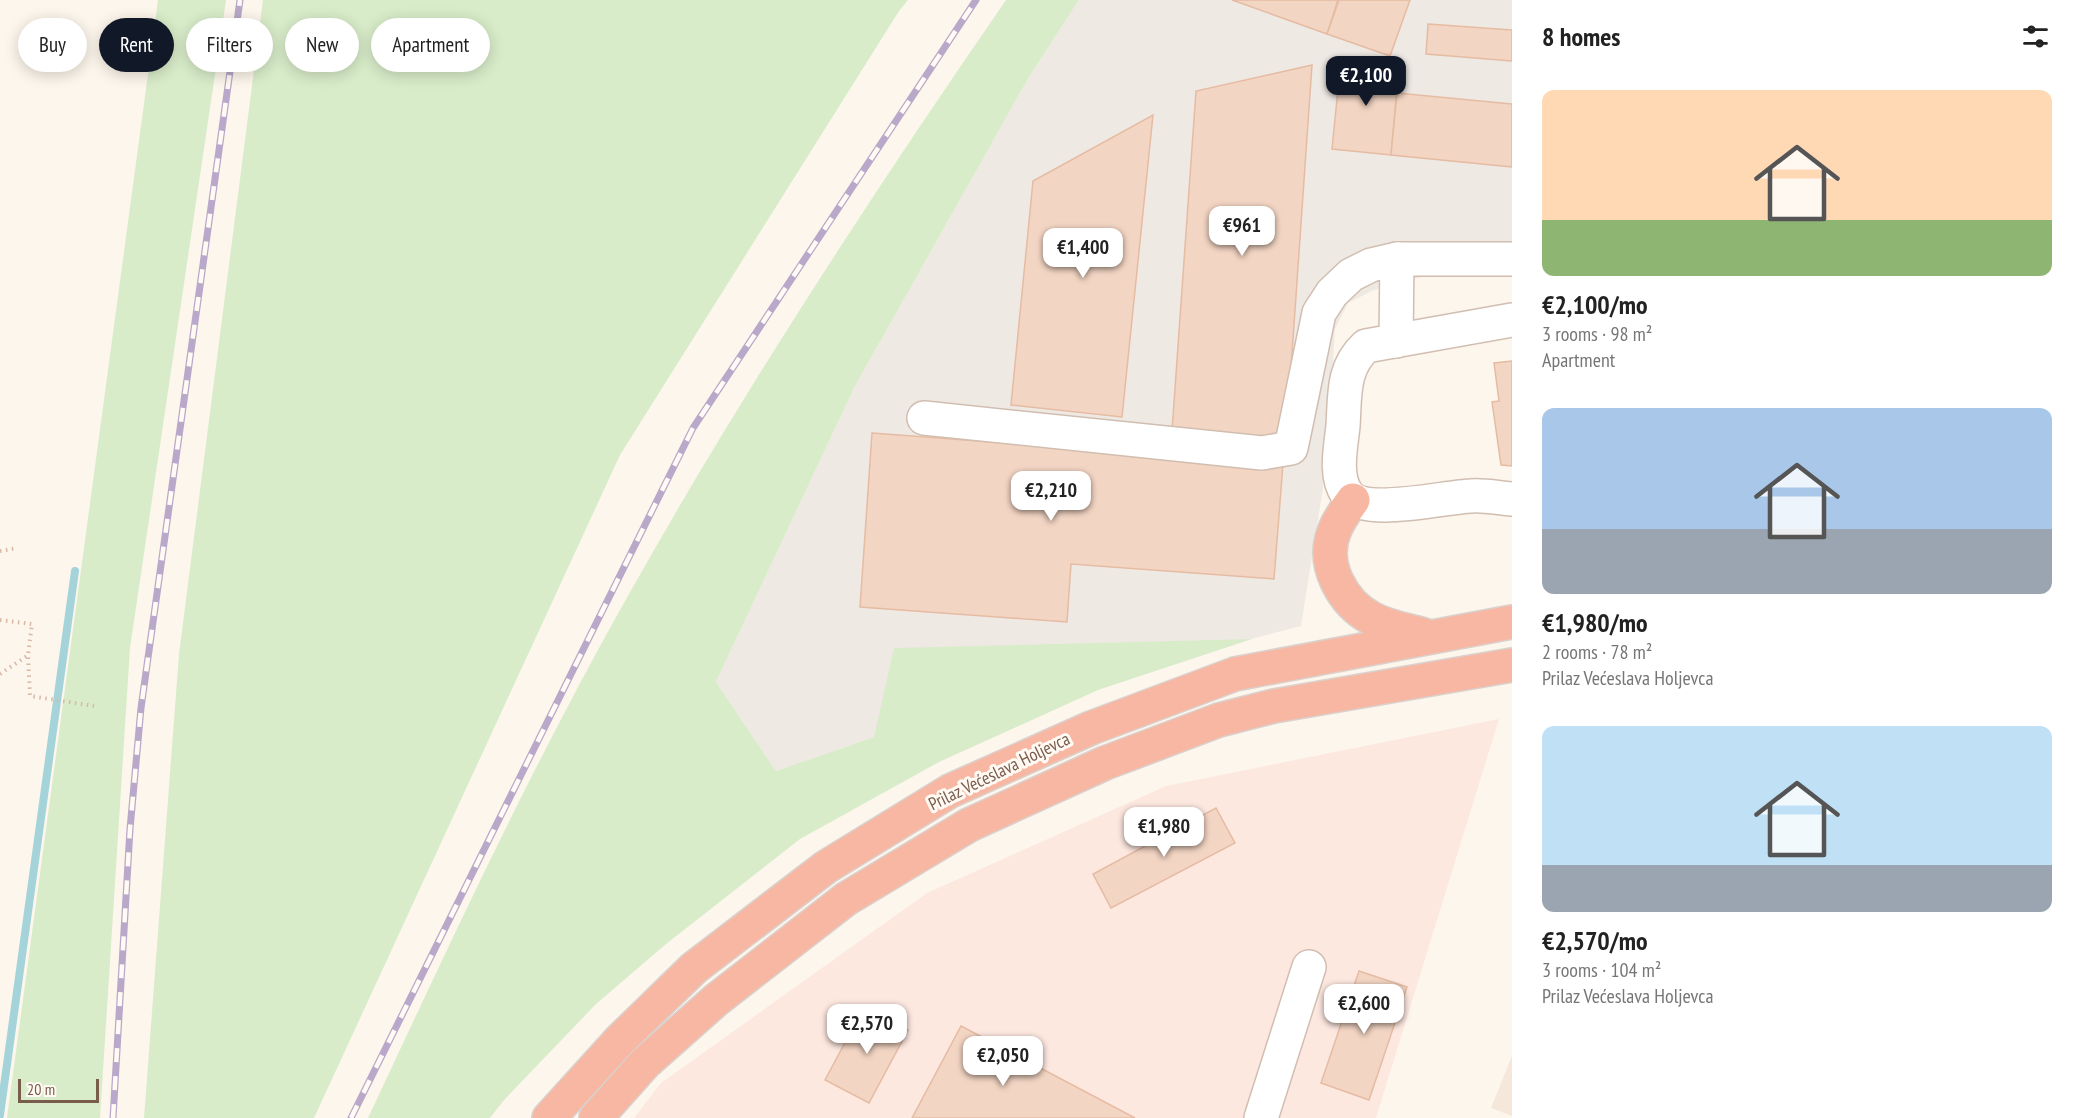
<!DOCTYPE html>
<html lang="en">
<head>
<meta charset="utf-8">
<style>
  :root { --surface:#fff; --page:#f6f6f6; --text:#222; --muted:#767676; --accent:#111827 }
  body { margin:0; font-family:"PT Sans Narrow",sans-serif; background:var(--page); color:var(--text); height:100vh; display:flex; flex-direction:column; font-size:22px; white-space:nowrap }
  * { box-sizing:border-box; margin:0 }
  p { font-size:20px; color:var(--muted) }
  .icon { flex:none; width:33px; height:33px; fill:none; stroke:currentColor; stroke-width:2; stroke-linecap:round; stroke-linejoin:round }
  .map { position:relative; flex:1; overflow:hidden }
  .drawer { display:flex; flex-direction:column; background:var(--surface); width:570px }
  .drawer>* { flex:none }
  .guide { position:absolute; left:18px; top:18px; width:570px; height:54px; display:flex; gap:12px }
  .scale { position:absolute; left:18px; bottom:15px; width:81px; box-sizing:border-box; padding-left:6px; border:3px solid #7a5c4d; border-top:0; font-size:16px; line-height:21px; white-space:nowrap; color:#7a5c4d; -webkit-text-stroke:4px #fffaf3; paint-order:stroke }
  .price { position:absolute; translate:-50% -51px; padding:0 14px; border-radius:12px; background:#fff; color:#222; font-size:20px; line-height:39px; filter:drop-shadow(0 2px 3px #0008) }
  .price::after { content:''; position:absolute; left:50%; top:36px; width:18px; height:14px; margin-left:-9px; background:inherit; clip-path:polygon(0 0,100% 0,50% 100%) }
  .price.on { background:var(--accent); color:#fff }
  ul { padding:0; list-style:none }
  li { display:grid; align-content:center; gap:12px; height:318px; padding:0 30px }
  li span { display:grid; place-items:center; height:186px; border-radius:12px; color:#555 }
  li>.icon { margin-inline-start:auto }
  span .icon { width:108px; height:108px; fill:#fffc; stroke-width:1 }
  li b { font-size:26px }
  h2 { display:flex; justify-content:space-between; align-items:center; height:72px; padding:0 30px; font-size:26px }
  .chip { padding:0 21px; border-radius:27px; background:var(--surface); box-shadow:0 3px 15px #0003; font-size:21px; line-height:54px }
  .chip.on { background:var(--accent); color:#fff }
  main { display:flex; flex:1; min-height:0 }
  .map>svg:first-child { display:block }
</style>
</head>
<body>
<main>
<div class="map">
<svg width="1512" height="1118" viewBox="0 0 1512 1118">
  <rect width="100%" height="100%" fill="#fdf6ec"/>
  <polygon fill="#f5e8da" points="1512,1056 1512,1116 1491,1108"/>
  <polygon fill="#fde8e0" points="1499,719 1376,1118 634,1118 661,1083 927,893 1166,786"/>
  <polygon fill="#efe9e4" points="1079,0 1512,0 1512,271 1439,272 1374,290 1348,303 1335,329 1327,463 1301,626 874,737 776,771 716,682 854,388 1029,77"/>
  <g fill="#d8ecc9">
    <polygon points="158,0 226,0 130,648 100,1118 7,1118"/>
    <polygon points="263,0 908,0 899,11 620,455 314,1118 144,1118 179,654"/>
    <path d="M1006 0H1079L1029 77 854 388 716 682 776 771 874 737 894 648 1252 639 1098 690 939 762 800 839 666 944 596 1004 504 1100 490 1118H368C436 973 503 828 578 687 705 449 853 222 1006 0Z"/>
  </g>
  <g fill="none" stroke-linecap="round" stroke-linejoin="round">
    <polyline stroke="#a5d3da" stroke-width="8" points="0,1115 75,571"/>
  </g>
  <g fill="#f3d5c3" stroke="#e6bba3" stroke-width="1.5">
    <polygon points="1232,0 1338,0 1327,34"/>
    <polygon points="1339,0 1410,0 1390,56 1327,34"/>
    <polygon points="1428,24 1512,30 1512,61 1426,54"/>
    <polygon points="1341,59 1399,65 1391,155 1332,149"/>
    <polygon points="1312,65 1286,440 1172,431 1196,91"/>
    <polygon points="1397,93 1512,104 1512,167 1391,155"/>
    <polygon points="1153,115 1122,417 1011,405 1033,181"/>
    <polygon points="1512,361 1512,466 1501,465 1492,402 1499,401 1494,363"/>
    <polygon points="872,433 1283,464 1274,579 1071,564 1067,622 860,607"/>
    <polygon points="1216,808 1235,843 1111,908 1093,874"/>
    <polygon points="1359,971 1407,987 1369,1100 1321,1083"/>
    <polygon points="864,1007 908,1030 869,1103 825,1080"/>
    <polygon points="961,1026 1135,1118 912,1118"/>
  </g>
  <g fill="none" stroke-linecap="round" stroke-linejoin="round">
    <g stroke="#d1beb0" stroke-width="36">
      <g id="minor">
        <path d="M1512 320 1366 346C1342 368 1345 395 1343 426 1341 446 1334 476 1347 494 1364 517 1443 497 1471 496 1484 495 1499 498 1512 499"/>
        <polyline points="1396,341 1397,259"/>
        <polyline points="924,418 1262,453 1291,448 1319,313 1332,293 1351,275 1371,265 1397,259 1512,259"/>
        <polyline points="1261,1118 1309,967"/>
      </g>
    </g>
    <g stroke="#dad1cd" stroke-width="36">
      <g id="highway">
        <path d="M1353 500C1346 510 1338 520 1334 532 1321 565 1343 603 1371 618 1387 627 1407 630 1424 635"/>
        <polyline points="549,1118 619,1041 694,968 826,867 950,791 1091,728 1235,674 1512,622"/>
        <polyline points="596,1118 645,1063 716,1000 846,899 969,825 1105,763 1219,720 1274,706 1512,665"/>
      </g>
    </g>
    <g stroke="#d9b8a5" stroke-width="4" stroke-dasharray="1.5 4.5" stroke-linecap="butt">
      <polyline points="0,551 17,548"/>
      <polyline points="0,620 32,624 28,655 30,696 94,706"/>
      <polyline points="0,674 27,656"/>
    </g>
    <use href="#minor" stroke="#fff" stroke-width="33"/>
    <use href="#highway" stroke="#f7b7a3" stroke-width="33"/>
    <g stroke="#b9a8c9" stroke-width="7">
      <g id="rail">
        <polyline points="113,1118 130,829 141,708 240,0"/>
        <polyline points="351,1118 693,428 976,0"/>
      </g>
    </g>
    <use href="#rail" stroke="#fffaf3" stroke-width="4.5" stroke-dasharray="14" stroke-linecap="butt"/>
  </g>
  <g text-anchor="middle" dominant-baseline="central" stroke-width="6" stroke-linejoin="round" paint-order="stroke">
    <g font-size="18" fill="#7a5c4d" stroke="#fffaf3">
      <text transform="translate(999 771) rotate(-26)">Prilaz Većeslava Holjevca</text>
    </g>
  </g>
</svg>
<div class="scale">20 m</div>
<b class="price on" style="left:1366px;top:107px">€2,100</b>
<b class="price" style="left:1242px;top:257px">€961</b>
<b class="price" style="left:1083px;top:279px">€1,400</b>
<b class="price" style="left:1051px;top:522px">€2,210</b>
<b class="price" style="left:1164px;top:858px">€1,980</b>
<b class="price" style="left:1364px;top:1035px">€2,600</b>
<b class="price" style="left:867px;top:1055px">€2,570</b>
<b class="price" style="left:1003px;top:1087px">€2,050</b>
<div class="guide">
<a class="chip">Buy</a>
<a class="chip on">Rent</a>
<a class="chip">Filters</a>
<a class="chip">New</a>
<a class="chip">Apartment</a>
</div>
</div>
<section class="drawer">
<h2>8 homes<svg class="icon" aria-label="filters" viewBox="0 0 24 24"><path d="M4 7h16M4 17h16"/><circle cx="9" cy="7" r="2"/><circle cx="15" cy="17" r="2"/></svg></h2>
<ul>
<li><span style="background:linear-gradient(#ffd9b3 70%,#8fb573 0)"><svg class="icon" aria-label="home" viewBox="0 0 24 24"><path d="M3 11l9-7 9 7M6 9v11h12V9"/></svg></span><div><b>€2,100/mo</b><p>3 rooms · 98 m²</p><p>Apartment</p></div></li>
<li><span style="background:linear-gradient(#a9c7e8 65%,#9aa5b1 0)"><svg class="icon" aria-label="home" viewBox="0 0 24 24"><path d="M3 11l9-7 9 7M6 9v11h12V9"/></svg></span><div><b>€1,980/mo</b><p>2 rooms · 78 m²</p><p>Prilaz Većeslava Holjevca</p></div></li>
<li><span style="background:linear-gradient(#bfe0f5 75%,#9aa5b1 0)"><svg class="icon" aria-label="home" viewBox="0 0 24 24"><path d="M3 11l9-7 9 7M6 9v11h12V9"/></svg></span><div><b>€2,570/mo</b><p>3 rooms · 104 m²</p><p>Prilaz Većeslava Holjevca</p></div></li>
</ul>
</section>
</main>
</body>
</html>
